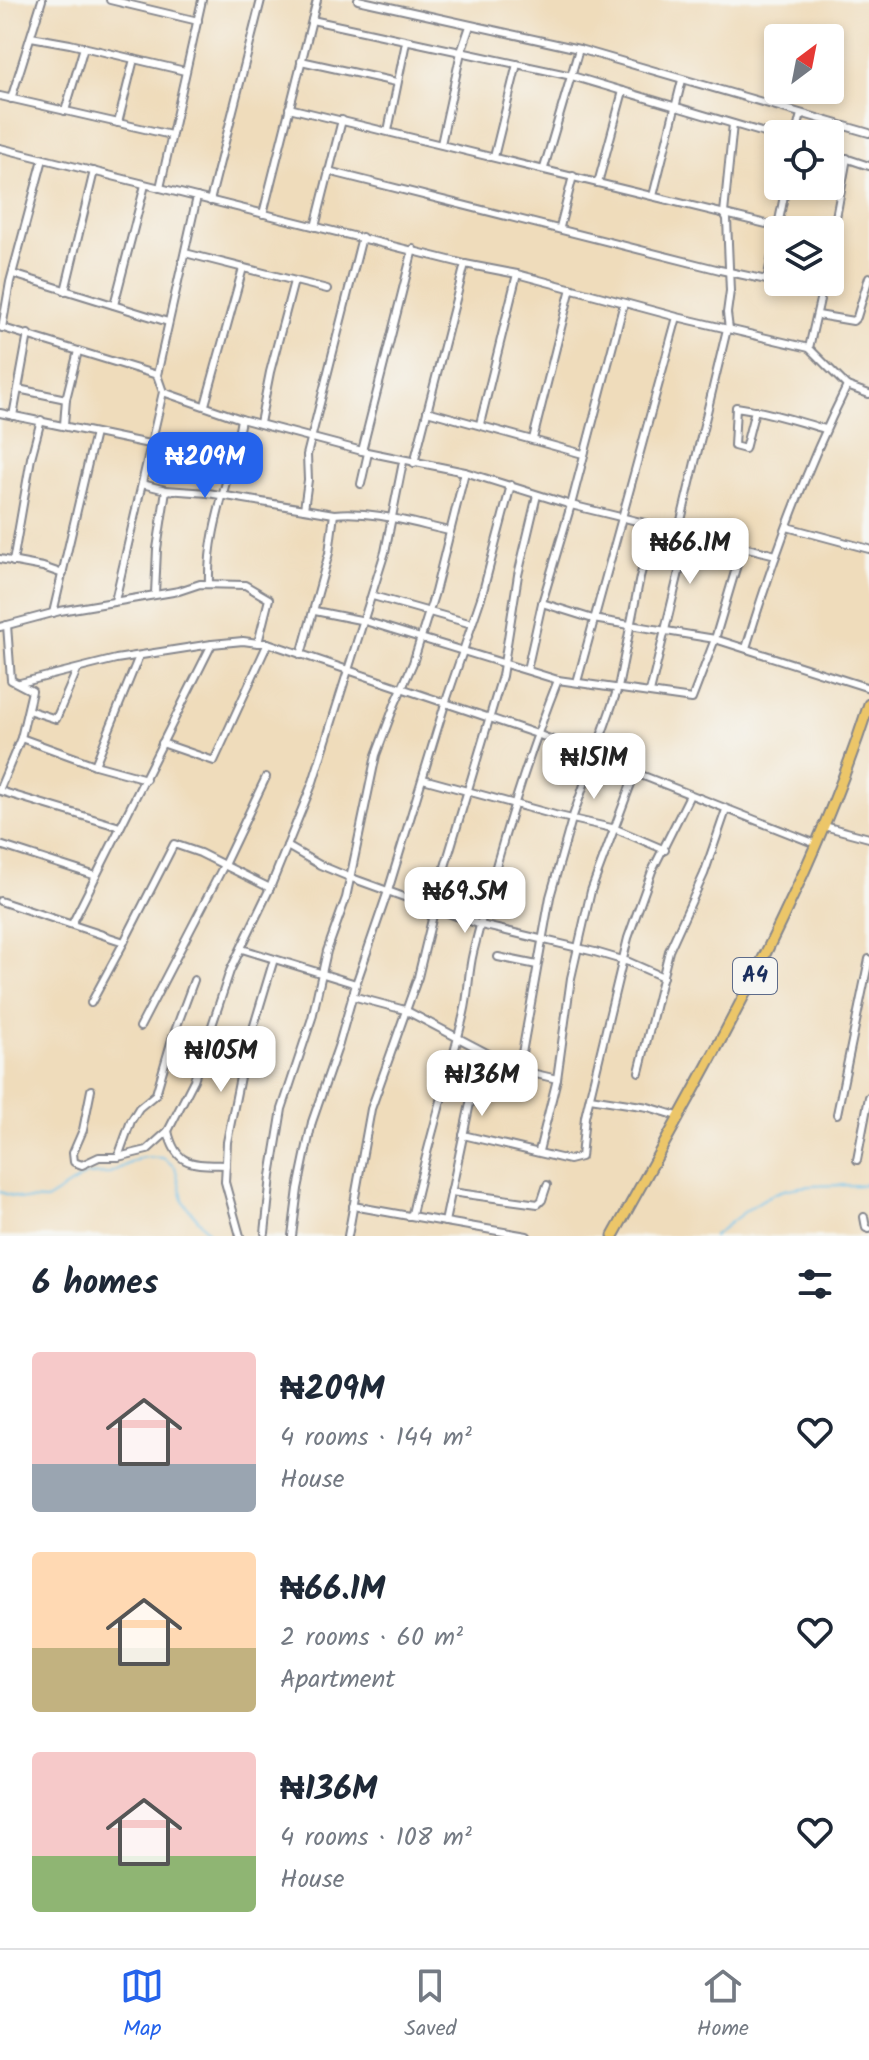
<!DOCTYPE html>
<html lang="en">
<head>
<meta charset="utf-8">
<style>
  :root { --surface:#fff; --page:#f6f6f7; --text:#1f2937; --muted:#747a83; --line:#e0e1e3; --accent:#2563eb }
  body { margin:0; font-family:Kalam,sans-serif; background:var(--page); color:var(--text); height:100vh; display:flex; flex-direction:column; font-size:30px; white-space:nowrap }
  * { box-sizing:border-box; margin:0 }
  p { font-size:26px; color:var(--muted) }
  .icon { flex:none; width:44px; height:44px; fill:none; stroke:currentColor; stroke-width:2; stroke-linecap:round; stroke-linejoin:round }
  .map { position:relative; height:1236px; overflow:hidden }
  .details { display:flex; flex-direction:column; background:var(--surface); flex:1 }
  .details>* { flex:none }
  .needle { width:52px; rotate:32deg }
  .buttons { position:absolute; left:764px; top:24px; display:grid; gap:16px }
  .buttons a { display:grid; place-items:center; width:80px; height:80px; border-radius:8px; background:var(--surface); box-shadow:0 4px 12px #0003; font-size:40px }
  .price { position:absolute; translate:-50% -68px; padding:0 18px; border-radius:16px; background:#fff; color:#222; font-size:26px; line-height:52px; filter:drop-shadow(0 2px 4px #0008) }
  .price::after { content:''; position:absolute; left:50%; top:48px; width:24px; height:18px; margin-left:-12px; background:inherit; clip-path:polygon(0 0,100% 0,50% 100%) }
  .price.on { background:var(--accent); color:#fff }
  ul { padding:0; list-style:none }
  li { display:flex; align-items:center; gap:24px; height:200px; padding:0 32px }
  li span { display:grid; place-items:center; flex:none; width:224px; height:160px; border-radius:8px; color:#555 }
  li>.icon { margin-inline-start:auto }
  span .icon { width:96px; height:96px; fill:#fffc; stroke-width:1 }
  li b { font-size:34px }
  h2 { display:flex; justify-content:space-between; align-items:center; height:96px; padding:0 32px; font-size:34px }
  .tabs { display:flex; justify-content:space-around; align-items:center; height:112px; border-top:2px solid var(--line); background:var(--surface); font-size:22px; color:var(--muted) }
  .tabs a { display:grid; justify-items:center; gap:4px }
  .tabs .on { color:var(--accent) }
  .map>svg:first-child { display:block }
</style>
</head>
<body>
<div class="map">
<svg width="869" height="1236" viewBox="0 0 869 1236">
  <rect width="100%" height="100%" fill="#f6f6f2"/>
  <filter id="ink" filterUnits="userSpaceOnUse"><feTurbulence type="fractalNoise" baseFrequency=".0125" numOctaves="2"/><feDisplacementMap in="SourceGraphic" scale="16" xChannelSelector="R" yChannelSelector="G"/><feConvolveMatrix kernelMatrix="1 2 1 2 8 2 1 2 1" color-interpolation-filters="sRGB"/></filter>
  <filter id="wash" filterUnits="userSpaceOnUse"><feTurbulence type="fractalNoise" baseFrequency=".006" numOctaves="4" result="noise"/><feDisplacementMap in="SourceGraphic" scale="32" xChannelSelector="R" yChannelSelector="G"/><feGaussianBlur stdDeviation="1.8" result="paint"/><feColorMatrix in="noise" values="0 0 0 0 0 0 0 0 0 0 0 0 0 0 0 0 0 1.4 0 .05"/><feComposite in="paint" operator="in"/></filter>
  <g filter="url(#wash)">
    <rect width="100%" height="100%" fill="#efdcbb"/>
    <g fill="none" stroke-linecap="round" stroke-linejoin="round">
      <g stroke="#6ec1ea" stroke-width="2">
        <polyline points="0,1192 21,1199 46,1200 86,1175 108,1174 142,1157 163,1158 175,1167 184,1203 212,1236"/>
        <path d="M713 1236C732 1222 759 1198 781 1191 806 1183 838 1186 863 1185L869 1182"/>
      </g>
    </g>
  </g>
  <g filter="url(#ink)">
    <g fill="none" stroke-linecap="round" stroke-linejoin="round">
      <g stroke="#85868c" stroke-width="10">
        <g id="minor">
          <polyline points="110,0 198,21"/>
          <polyline points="358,0 579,49 869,133"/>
          <polyline points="312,20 572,76 778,137"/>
          <polyline points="31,37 70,44 185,71"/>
          <polyline points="301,61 396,82"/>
          <polyline points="0,96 171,135"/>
          <polyline points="11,99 42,0"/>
          <polyline points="289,108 779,227"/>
          <polyline points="65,111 84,47"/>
          <polyline points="118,123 134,59"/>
          <polyline points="388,131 406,42"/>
          <polyline points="796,134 801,114"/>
          <polyline points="441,144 461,52 470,26"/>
          <polyline points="0,148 465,264 517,274 677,317 809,348 847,386 869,394"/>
          <polyline points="830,153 869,166"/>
          <polyline points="494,157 517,64"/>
          <polyline points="544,168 579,49"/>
          <polyline points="328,171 720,270 822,292"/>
          <polyline points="598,183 623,91"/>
          <polyline points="160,188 202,0"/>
          <polyline points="653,196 682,80"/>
          <polyline points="210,201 261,0"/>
          <polyline points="263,214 317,0"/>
          <polyline points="315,227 342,120"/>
          <polyline points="560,227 573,176"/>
          <polyline points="830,250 847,158"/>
          <polyline points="185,253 327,289"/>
          <polyline points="13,274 168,322"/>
          <polyline points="767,280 786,186"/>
          <polyline points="65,291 94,171"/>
          <polyline points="114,305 145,185"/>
          <polyline points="818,315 853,321 857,317 869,277"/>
          <polyline points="0,327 157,375"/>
          <polyline points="2,328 10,282 43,159"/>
          <polyline points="729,329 727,313 730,291 727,219 724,213 733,124"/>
          <polyline points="809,348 824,282"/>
          <polyline points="18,389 66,399 78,351"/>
          <polyline points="163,392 241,419 362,451 465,472 571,505 776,555"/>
          <polyline points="205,405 243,268"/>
          <path d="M755 410 745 449 734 446 736 407C767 411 796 421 825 429"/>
          <polyline points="427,411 583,454"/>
          <polyline points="0,413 149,444"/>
          <polyline points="13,416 28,334"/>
          <polyline points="260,423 270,372 294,281"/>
          <polyline points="480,424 517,274"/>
          <polyline points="64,425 66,399"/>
          <polyline points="533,439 571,288"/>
          <polyline points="362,451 413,249"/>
          <polyline points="414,463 465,264"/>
          <path d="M142 484 166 490 208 493 334 514C373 510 412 523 449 531"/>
          <polyline points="361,484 368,453"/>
          <polyline points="304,509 308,480 307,455 362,237"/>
          <polyline points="787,527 869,549"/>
          <polyline points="678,533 727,329"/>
          <polyline points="0,559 43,567 63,574"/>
          <polyline points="13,562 31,458 41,420"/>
          <path d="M209 584C207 527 232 475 241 419"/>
          <polyline points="155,594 157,549 166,490"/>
          <polyline points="373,596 472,624"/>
          <polyline points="115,601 163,392 157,375 197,197"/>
          <polyline points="542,603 593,619 715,639 869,688"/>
          <polyline points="315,611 365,621 558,680 692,699 715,639 742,548"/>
          <polyline points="53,613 95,433"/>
          <polyline points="0,627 60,611 179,591 200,584 245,585 269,599 258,643 268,643 537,734 816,844"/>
          <path d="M746 648C773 558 805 470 847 386"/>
          <polyline points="301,655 329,553 334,514"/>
          <polyline points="527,670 542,603 571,505 624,303"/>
          <polyline points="577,682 677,317"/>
          <polyline points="20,683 116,659 212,644"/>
          <polyline points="650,692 688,535"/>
          <polyline points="28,710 56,719 77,670"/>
          <polyline points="21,738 95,765 146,779"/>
          <polyline points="162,743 214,761 268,643"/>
          <polyline points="95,765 139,656"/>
          <polyline points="423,779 555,815 616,829 665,850"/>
          <polyline points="0,788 21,738 32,691 11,680 7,625"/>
          <polyline points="0,791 120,827"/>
          <polyline points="824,826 869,838"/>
          <polyline points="0,845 96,876"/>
          <polyline points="287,846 320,865 349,877 481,925 595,952 629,962 663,977"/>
          <polyline points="0,901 124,942 174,844 200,853 270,888"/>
          <polyline points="72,924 212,644 243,641 258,643"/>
          <polyline points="242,949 356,984"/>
          <polyline points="498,957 537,965"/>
          <polyline points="352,996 405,1010 519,1070 557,1079"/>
          <polyline points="91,1003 124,942"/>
          <polyline points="140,1027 224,865 266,777"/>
          <polyline points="519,1070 550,897 572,819 618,688 640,577 654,527"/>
          <polyline points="639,1072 669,951 704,874 726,810"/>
          <polyline points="91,1090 83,1130 73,1153 74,1162 82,1165 99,1157 118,1157 147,1150 168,1131 194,1080 230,971 270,888 313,782 385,552 403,462"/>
          <polyline points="590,1098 648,1107 678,1116"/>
          <polyline points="837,1114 869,959"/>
          <path d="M168 1131C176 1167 193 1164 226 1165"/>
          <polyline points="463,1135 569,1160 581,1157 585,1117 628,938 652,871 690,795"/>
          <polyline points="539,1151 557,1079 571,978 591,891 635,773"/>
          <polyline points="118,1157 131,1121 139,1108 156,1094 172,1039 194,980"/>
          <polyline points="857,1160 869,1097"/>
          <polyline points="451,1192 538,1204 542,1200 547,1185"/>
          <path d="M353 1206 409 1216 412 1214C427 1146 448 1080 464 1013 469 993 468 973 473 953 496 861 523 768 558 680"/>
          <polyline points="411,1216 527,1236"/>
          <polyline points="864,1217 866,1228 869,1229"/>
          <polyline points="445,1222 481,1051"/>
          <polyline points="265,1233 271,1176 282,1109 312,1018 327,951 346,898 376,755 395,704 413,663 435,592 465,472"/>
          <polyline points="240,1236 225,1182 227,1142 243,1062 274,959"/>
          <polyline points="292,1236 298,1189 312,1122 339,1044 356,984 388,891 445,704 482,595 511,485"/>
          <polyline points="348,1236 371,1109 418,977 444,870 502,676 518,575 537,495"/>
        </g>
      </g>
      <g stroke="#85868c" stroke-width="13">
        <path id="highway" d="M613 1236C709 1062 808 894 869 704"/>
      </g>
      <use href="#minor" stroke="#fff" stroke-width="6"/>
      <use href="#highway" stroke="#ecc669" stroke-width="9"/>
    </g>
  </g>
  <g text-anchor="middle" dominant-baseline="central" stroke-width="6" stroke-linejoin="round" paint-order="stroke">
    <rect fill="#f6f6f2" stroke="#5d6b8a" stroke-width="2" x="733" y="958" width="44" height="36" rx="6"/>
    <g font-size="22" font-weight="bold" fill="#1b2f5e">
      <text x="755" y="976">A4</text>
    </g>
  </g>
</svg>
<div class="buttons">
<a><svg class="needle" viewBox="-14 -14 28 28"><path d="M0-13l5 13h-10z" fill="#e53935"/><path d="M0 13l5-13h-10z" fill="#747a83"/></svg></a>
<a><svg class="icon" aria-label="locate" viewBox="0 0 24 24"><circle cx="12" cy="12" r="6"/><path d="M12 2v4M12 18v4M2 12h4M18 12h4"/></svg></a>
<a><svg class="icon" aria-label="layers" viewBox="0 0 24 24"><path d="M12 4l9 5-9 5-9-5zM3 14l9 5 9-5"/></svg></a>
</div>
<b class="price on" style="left:205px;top:500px">₦209M</b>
<b class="price" style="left:690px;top:586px">₦66.1M</b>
<b class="price" style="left:594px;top:801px">₦151M</b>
<b class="price" style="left:465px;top:935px">₦69.5M</b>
<b class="price" style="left:221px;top:1094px">₦105M</b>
<b class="price" style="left:482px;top:1118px">₦136M</b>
</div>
<section class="details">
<h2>6 homes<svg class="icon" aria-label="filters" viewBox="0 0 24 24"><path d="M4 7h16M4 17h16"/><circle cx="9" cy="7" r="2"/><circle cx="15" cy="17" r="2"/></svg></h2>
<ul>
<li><span style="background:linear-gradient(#f6c9c9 70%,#9aa5b1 0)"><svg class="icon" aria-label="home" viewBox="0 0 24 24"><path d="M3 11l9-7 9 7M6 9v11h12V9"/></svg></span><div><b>₦209M</b><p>4 rooms · 144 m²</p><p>House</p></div><svg class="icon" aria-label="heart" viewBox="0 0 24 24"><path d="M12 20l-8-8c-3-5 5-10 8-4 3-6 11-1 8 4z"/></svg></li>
<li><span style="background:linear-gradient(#ffd9b3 60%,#c2b280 0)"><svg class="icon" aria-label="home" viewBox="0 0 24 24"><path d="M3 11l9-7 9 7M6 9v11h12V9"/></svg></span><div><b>₦66.1M</b><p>2 rooms · 60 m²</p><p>Apartment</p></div><svg class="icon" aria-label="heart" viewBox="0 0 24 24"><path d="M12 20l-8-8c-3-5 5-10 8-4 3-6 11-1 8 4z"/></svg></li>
<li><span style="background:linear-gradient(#f6c9c9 65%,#8fb573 0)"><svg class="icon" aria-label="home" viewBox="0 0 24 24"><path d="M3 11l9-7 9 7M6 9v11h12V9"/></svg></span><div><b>₦136M</b><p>4 rooms · 108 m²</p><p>House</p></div><svg class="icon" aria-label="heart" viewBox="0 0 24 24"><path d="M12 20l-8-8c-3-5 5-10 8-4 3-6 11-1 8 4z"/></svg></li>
</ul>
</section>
<nav class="tabs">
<a class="on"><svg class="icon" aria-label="map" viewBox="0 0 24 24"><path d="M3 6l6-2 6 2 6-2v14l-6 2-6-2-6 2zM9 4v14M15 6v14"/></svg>Map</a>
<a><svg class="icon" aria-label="saved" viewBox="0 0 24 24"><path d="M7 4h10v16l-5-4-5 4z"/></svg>Saved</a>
<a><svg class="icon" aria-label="home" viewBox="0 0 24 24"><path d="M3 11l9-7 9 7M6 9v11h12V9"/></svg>Home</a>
</nav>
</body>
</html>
